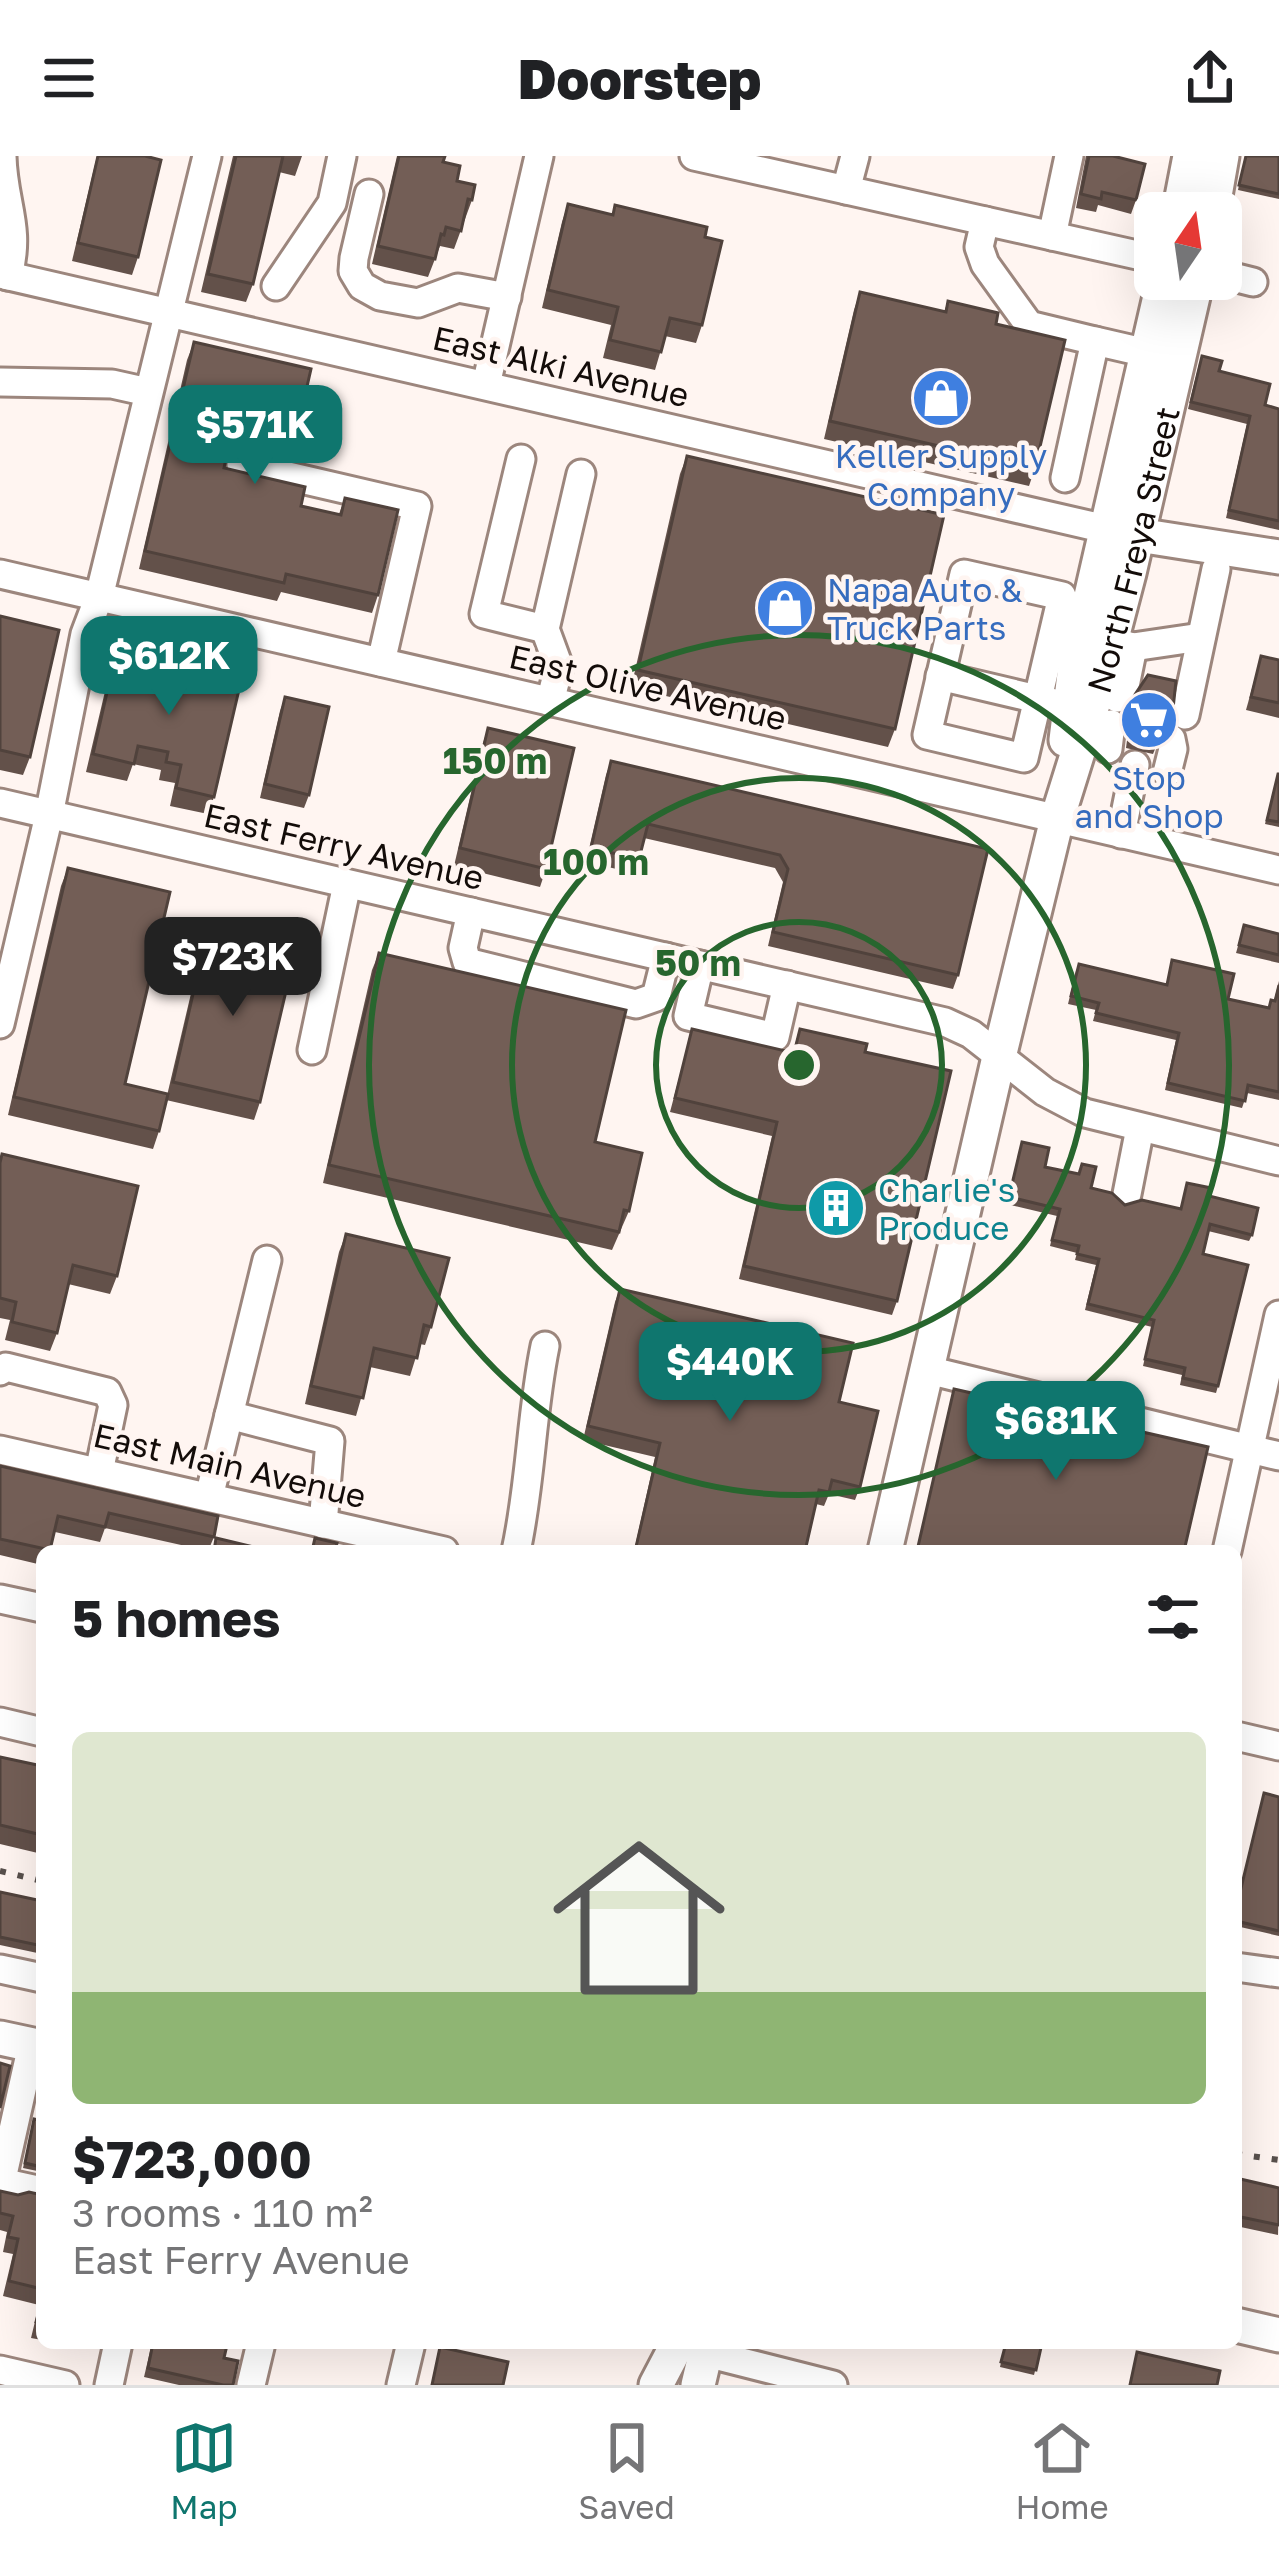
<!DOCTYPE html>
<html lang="en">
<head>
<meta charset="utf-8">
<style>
  :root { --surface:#fff; --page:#f6f6f6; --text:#202124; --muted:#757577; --line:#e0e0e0; --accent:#0f766e }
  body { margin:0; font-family:"Golos Text",sans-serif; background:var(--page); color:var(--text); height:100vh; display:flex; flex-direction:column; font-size:45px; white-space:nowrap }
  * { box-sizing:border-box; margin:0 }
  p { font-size:39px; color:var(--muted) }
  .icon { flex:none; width:66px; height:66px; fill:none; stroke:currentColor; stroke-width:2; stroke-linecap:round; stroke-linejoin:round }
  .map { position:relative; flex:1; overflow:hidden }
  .side { position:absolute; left:36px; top:1389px; width:1206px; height:804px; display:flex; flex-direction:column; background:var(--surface); border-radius:18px; box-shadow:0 12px 48px #0002 }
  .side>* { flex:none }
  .needle { width:78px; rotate:13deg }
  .controls { position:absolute; left:1134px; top:36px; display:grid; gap:24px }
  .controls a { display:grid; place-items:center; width:108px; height:108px; border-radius:18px; background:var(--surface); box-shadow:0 12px 48px #0002; font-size:60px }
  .price { position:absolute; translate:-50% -102px; padding:0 27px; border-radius:24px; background:var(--accent); color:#fff; font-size:39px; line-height:78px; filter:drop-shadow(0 3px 6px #0008) }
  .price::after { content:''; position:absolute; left:50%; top:72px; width:36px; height:27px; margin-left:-18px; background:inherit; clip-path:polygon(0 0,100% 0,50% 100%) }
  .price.active { background:#222; color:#fff }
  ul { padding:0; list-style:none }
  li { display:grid; align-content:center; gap:24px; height:636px; padding:0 36px }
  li+li { border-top:3px solid var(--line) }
  li span { display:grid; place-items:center; height:372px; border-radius:18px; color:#555 }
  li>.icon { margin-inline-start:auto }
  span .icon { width:216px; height:216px; fill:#fffc; stroke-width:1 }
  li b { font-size:51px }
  h2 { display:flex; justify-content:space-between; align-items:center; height:144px; padding:0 36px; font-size:51px }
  header { display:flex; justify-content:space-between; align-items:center; height:156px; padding:0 36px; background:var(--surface); font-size:54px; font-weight:800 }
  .tabs { display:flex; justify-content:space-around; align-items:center; height:168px; border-top:3px solid var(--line); background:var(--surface); font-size:33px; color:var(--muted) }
  .tabs a { display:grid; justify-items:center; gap:6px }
  .tabs .active { color:var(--accent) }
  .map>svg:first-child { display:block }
</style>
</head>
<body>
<header><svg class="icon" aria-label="menu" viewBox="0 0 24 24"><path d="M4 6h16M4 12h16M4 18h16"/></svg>Doorstep<svg class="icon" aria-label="share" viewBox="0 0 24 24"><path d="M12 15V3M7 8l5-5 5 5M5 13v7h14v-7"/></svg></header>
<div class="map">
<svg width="1279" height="2229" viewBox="0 0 1279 2229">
  <rect width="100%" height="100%" fill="#fff5f1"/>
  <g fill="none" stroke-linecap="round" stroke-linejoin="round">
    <g stroke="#9c867d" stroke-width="33">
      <g id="minor">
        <path d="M2 0C3 48 21 70 8 120"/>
        <polyline points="694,0 1155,103"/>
        <polyline points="846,34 855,0"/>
        <polyline points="369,38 354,102 353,115 362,130 380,140 418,147 458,132 507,141"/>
        <polyline points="985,65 979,91 985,108 1029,169 1095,185 1065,322"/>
        <polyline points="1052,80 1069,0"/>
        <polyline points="0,118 1106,373"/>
        <polyline points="1221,118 1253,126"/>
        <polyline points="276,130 332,47 342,0"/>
        <polyline points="1095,185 1147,197"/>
        <polyline points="0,226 112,228 148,236"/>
        <polyline points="486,229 539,0"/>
        <polyline points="521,303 484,458 545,473"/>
        <polyline points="241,309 417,350 381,506"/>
        <polyline points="0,418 1279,714"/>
        <polygon points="964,418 1062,440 1024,602 927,579"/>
        <polyline points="1111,485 1133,491 1201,481"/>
        <polyline points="940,520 1054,547"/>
        <polyline points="1117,542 1125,530 1133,491"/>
        <polyline points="550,546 559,511 545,473 581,318"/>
        <polyline points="1185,559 1216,413"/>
        <polyline points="1108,593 1111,568"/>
        <polyline points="1167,617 1173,593 1171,583"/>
        <polyline points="0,647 945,866 971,878 1045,936 1085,957 1279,1005"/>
        <polyline points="1121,678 1135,609"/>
        <polyline points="471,756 463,792 467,806 636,848 656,841 666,801"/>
        <polyline points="700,809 688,860 775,881 787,829"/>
        <polyline points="0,868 49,659 85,478 99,441 207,0"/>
        <polyline points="312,894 347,728"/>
        <polyline points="1127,1038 1140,972"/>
        <polyline points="928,1214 1279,1300"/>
        <polyline points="0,1215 6,1211 107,1236 113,1249 99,1316"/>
        <polyline points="229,1259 330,1285 323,1368"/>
        <polyline points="0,1294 444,1395"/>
        <polyline points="209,1341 267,1104"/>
        <path d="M516 1395C531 1327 531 1258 545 1190"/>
        <polyline points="1227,1395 1279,1159"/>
        <polyline points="0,1443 42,1452"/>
        <polyline points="0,1566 42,1576"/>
        <polyline points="1236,1580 1279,1590"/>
        <polyline points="1236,1811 1279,1817"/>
        <polyline points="0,1813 42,1822"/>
        <polyline points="1,2026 42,2035"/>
        <polyline points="0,2032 32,1889"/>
        <polyline points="706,2197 833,2229"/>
        <polyline points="0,2214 65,2229"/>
        <polyline points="109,2229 118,2187"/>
        <polyline points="251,2229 261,2187"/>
        <polyline points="401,2229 411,2187"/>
      </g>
    </g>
    <g stroke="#9c867d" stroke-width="39">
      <g id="major">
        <polyline points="1179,57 1190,0"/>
        <polyline points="1212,57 1222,0"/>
        <polyline points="1119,376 1279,401"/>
        <polyline points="1066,584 1075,510 1164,123"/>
        <path id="s1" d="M885 1395 999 901 1057 663 1103 516 1129 417 1197 123"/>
        <polyline points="0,1882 42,1891"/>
        <polyline points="1236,2169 1279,2179"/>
        <polyline points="656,2229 678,2187"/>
        <polyline points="698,2229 708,2187"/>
      </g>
    </g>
    <use href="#minor" stroke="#fff" stroke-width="27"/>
    <use href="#major" stroke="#fff" stroke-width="33"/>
    <g stroke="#58504c" stroke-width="6" stroke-dasharray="6 12" stroke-linecap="butt">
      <polyline points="0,1715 42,1725"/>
      <polyline points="1236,1998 1279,2004"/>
    </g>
  </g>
  <g fill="#63514a">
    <polygon points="97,0 145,0 138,101 132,119 72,105"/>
    <polygon points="233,0 302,0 295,20 279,16 253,128 246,146 201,136"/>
    <polygon points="397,0 445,0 443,6 472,44 454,93 440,90 428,121 372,108"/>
    <polygon points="1086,0 1113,0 1136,44 1131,58 1098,49 1096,56 1076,52"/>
    <polygon points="1245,0 1279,0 1279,43 1238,34"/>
    <polygon points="568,48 612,59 615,49 705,81 702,169 696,187 665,180 655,214 603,202 611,169 542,152 562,66"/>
    <polygon points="860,136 944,156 948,145 996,168 1035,312 1029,330 824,283 854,154"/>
    <polygon points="194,186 298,270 292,288 232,274 224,312 301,350 339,358 345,342 378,439 372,457 281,436 277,445 139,413 187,204"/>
    <polygon points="1199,208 1219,215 1265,249 1279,253 1279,374 1226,362 1247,268 1188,253"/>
    <polygon points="687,300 895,573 888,591 631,532 680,318"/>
    <polygon points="0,460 30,601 23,619 0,614"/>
    <polygon points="116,497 214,641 208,658 170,650 175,627 159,624 161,614 133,608 127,625 86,616 110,514"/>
    <polygon points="1261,500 1279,504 1279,562 1246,554"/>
    <polygon points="285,541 309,639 304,652 260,642 280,555"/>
    <polygon points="1130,546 1173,553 1168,565 1158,573 1158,586 1153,598 1126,592 1129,569 1125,558"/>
    <polygon points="488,572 546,713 540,731 454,710 482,590"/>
    <polygon points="611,605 988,693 958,819 953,833 768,790 783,726 775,712 644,682 634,717 586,706 606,619"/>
    <polygon points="1278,618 1279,618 1279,671 1265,668"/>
    <polygon points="68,712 125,928 159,975 153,993 8,959 61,730"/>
    <polygon points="1244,769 1279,778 1279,807 1236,797"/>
    <polygon points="206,781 260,946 254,964 166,944 200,799"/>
    <polygon points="379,797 595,986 629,1055 612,1094 323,1027 372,814"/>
    <polygon points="1172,804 1228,843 1268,852 1274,845 1279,825 1279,944 1247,937 1242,952 1165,934 1176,884 1093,865 1096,854 1068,848 1076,815 1166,829"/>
    <polygon points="692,873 792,897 800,873 865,896 897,1145 892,1159 739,1123 772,980 670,956"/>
    <polygon points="1022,986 1045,1011 1125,1049 1180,1053 1187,1027 1209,1040 1252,1079 1249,1085 1208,1075 1203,1098 1218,1230 1216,1237 1180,1229 1182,1219 1143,1210 1152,1171 1085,1154 1096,1109 1075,1104 1077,1097 1050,1090 1057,1060 1006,1048"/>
    <polygon points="0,1004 117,1120 110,1138 68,1128 57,1177 50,1195 5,1184 10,1164 0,1162"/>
    <polygon points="346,1078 431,1171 425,1189 420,1188 410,1220 370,1211 356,1260 305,1248 339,1096"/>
    <polygon points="620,1133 839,1246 860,1331 855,1344 829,1338 824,1350 816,1348 805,1395 634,1395 655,1301 583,1284 615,1146"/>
    <polygon points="0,1310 214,1381 208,1395 105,1372 100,1386 55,1376 50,1395 42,1395 42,1409 0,1399"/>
    <polygon points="0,1601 42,1610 42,1698 0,1688"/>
    <polygon points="1279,1641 1279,1780 1236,1770 1236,1751"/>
    <polygon points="0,1736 42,1745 42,1798 0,1789"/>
    <polygon points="34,1963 42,1965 42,2016 23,2012"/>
    <polygon points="1236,2022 1279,2032 1278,2079 1236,2070"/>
    <polygon points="0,2035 18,2039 42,2039 42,2184 31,2182 39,2149 3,2140 13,2098 3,2096 7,2076 0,2074"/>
    <polygon points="52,2187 74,2187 73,2192"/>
    <polygon points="152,2187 219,2187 233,2229 179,2229 144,2221"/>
    <polygon points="1005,2187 1042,2187 1034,2219 1000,2211"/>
  </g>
  <polygon fill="#50423c" points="1173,553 1168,565 1154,576 1159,564"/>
  <g fill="#735e56" stroke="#50423c" stroke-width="3">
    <polygon points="98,0 145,0 161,4 138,101 78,87"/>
    <polygon points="236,0 283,0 253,128 208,118"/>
    <polygon points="399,0 445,0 443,6 460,10 457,25 475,29 472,44 468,43 461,75 446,71 444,79 441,78 435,103 378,90"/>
    <polygon points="1089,0 1113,0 1145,8 1136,44 1102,36 1101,43 1081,38"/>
    <polygon points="1246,0 1279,0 1279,38 1239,29"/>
    <polygon points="568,48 613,59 615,49 707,71 705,81 722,85 702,169 670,162 661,196 610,184 618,151 548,134"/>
    <polygon points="860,136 946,156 948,145 998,157 996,168 1065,184 1035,312 830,265"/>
    <polygon points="194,186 311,213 298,270 237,255 224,312 305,331 301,350 341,359 345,342 398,354 378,439 286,418 284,427 145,395"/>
    <polygon points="1202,200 1222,205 1219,215 1270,228 1265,249 1279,253 1279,365 1229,354 1250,260 1191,246"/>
    <polygon points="687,300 944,359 895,573 638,514"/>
    <polygon points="0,460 59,474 30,601 0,594"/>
    <polygon points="116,497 241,525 214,641 176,632 181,609 166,606 168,596 138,590 134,608 93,598"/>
    <polygon points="1261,500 1279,504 1279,547 1251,541"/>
    <polygon points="1148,519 1176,525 1173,553 1159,564 1158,586 1131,580 1133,557 1130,546"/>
    <polygon points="285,541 329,551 309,639 265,628"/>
    <polygon points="488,572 574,592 546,713 460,692"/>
    <polygon points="611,605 988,693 958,819 773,776 788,713 780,699 648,668 639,703 591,692"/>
    <polygon points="1278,618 1279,618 1279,666 1267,664"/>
    <polygon points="68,712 170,736 125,928 168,938 159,975 14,941"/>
    <polygon points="1244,769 1279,778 1279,799 1239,789"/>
    <polygon points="206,781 294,801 260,946 173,926"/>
    <polygon points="379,797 626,854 595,986 642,997 629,1055 624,1054 619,1076 329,1009"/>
    <polygon points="1172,804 1234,818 1228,843 1269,852 1271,844 1275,845 1279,829 1279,936 1248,929 1245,945 1168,927 1179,877 1096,857 1099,847 1071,840 1079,808 1167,829"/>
    <polygon points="692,873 794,897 800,873 867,888 865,896 951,915 897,1145 744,1110 777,966 675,942"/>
    <polygon points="1022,986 1049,992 1045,1011 1079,1018 1082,1008 1096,1011 1091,1032 1112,1037 1125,1049 1142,1044 1181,1053 1187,1027 1211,1032 1209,1040 1258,1052 1252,1079 1210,1068 1203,1098 1248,1109 1218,1230 1183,1222 1185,1212 1145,1203 1154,1164 1088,1148 1099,1103 1077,1098 1079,1090 1052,1084 1060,1053 1009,1041"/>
    <polygon points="2,998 138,1030 117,1120 73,1109 57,1177 12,1166 16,1146 0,1142 0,1007"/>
    <polygon points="346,1078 449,1102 431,1171 424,1169 417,1202 374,1192 363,1242 311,1230"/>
    <polygon points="620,1133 853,1187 839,1246 878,1255 860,1331 832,1324 829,1336 819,1334 805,1395 655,1395 636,1391 660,1287 588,1270"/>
    <polygon points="954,1233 1208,1291 1184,1395 917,1395"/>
    <polygon points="0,1310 218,1360 214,1381 109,1357 105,1371 58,1360 50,1394 0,1383"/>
    <polygon points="216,1382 271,1395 214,1395"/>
    <polygon points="315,1382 337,1387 335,1395 312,1395"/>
    <polygon points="0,1601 42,1610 42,1679 0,1669"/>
    <polygon points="1264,1637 1279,1641 1279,1775 1236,1765 1236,1753"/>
    <polygon points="0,1736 42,1745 42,1790 0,1781"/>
    <polygon points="0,1907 10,1910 0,1952"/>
    <polygon points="34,1963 42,1965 42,2011 25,2007"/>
    <polygon points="1236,2022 1279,2032 1279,2069 1236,2060"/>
    <polygon points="0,2035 18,2039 29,2036 42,2039 42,2133 9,2125 18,2083 8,2081 13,2060 0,2057"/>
    <polygon points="42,2143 42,2168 36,2166"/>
    <polygon points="153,2187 219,2187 227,2189 224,2202 238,2205 233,2229 223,2229 148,2212"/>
    <polygon points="1006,2187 1042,2187 1036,2214 1001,2206"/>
    <polygon points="440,2191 508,2206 503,2229 432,2229"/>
    <polygon points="1137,2196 1220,2215 1217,2229 1130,2229"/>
  </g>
  <g fill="none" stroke="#27662e" stroke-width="6">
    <circle cx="799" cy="909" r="143"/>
    <circle cx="799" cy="909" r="287"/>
    <circle cx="799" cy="909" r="430"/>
  </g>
  <defs>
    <g id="shop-disc" transform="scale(3)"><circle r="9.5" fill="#3f7fe0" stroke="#fff5f1"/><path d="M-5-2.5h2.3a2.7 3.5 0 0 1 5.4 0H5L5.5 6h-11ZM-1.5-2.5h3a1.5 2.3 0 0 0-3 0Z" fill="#fff"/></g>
    <g id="supermarket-disc" transform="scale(3)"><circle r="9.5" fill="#3f7fe0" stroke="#fff5f1"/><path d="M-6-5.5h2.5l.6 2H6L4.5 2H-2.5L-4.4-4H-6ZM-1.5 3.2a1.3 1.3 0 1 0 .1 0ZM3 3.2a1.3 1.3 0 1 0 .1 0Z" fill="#fff"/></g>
    <g id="building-disc" transform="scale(3)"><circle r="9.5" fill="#0f9aa8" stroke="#fff5f1"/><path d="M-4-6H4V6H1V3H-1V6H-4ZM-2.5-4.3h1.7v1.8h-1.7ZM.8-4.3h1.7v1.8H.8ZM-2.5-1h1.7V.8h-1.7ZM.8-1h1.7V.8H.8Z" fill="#fff"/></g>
  </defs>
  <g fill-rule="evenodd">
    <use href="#shop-disc" x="941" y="242"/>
    <use href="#shop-disc" x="785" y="452"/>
    <use href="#supermarket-disc" x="1149" y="564"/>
    <use href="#building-disc" x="836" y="1052"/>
  </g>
  <g text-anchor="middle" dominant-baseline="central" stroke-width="9" stroke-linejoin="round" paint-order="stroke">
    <g font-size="33" fill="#130c09" stroke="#fff5f1">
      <text transform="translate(561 210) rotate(13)">East Alki Avenue</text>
      <text stroke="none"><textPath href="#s1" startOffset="1032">North Freya Street</textPath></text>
      <text transform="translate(648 531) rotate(13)">East Olive Avenue</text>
      <text transform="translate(344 690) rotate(13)">East Ferry Avenue</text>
      <text transform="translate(230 1309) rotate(13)">East Main Avenue</text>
    </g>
    <g font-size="33" fill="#366cbe" stroke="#fff5f1">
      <text x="941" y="299">Keller Supply<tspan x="941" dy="38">Company</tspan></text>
      <text x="827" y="433" text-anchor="start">Napa Auto &amp;<tspan x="827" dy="38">Truck Parts</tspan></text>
      <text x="1149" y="621">Stop<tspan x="1149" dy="38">and Shop</tspan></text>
    </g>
    <g font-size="33" fill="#0d838f" stroke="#fff5f1" text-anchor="start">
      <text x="878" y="1033">Charlie's<tspan x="878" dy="38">Produce</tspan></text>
    </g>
  </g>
  <circle cx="799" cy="909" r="18" fill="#27662e" stroke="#fff5f1" stroke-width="6"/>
  <g font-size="36" text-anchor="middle" font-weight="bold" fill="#27662e" stroke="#fff5f1" stroke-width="9" stroke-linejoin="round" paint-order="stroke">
    <text x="495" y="618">150 m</text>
    <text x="596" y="719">100 m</text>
    <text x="698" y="820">50 m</text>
  </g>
</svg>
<div class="controls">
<a><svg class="needle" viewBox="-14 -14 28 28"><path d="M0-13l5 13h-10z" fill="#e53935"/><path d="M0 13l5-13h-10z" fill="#757577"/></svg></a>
</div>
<b class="price" style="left:255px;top:331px">$571K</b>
<b class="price" style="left:169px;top:562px">$612K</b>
<b class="price active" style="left:233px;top:863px">$723K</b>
<b class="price" style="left:730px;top:1268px">$440K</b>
<b class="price" style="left:1056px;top:1327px">$681K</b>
<section class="side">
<h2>5 homes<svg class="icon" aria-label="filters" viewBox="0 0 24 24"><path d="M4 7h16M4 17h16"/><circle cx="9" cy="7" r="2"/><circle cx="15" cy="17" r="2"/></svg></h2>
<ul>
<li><span style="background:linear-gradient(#dfe7d0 70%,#8fb573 0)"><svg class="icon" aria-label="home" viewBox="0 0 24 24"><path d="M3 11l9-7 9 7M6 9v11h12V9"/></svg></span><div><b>$723,000</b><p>3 rooms · 110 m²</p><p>East Ferry Avenue</p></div></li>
</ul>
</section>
</div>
<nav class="tabs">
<a class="active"><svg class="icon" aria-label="map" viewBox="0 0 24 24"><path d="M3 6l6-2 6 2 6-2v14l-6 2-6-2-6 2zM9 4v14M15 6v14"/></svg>Map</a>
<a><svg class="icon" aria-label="saved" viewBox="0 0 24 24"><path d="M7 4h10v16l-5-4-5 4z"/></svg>Saved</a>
<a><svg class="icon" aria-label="home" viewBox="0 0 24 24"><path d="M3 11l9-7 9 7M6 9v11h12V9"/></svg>Home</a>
</nav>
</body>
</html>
